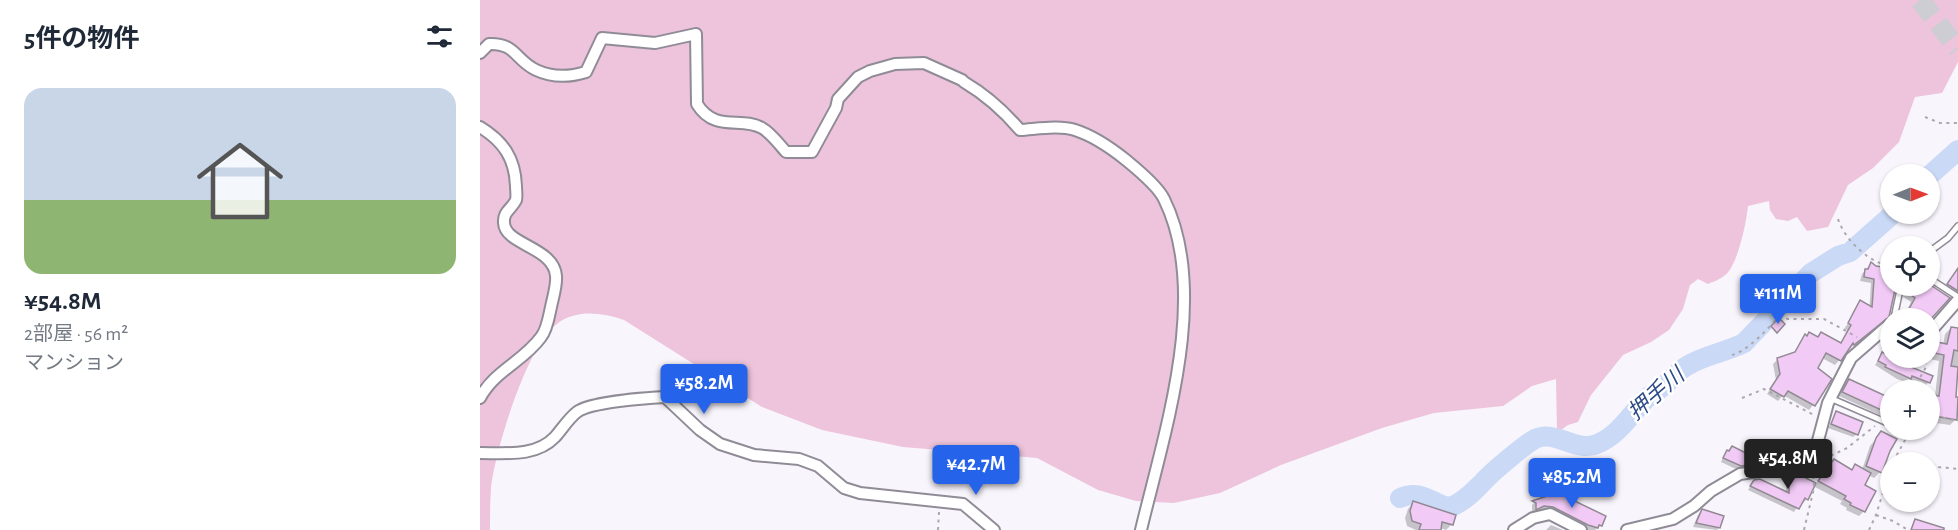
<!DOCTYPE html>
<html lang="ja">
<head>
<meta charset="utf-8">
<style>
  :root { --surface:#fff; --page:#f2f2f3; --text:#1f2937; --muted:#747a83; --accent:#2563eb }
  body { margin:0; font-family:"Alegreya Sans","Noto Sans JP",sans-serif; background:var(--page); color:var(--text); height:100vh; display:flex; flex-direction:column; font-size:22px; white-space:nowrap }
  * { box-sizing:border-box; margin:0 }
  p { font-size:20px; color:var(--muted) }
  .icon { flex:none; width:33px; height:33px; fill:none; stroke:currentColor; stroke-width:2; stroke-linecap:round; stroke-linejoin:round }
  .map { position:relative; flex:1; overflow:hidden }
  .side { display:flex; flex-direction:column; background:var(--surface); width:480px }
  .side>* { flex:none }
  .needle { width:39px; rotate:89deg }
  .tools { position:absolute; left:1400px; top:164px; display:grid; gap:12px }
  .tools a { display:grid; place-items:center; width:60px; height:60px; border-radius:50%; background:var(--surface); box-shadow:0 2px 4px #0004; font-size:30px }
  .price { position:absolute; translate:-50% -51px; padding:0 14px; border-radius:6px; background:var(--accent); color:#fff; font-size:20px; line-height:39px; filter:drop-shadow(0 2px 3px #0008) }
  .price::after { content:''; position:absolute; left:50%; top:36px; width:18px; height:14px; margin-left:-9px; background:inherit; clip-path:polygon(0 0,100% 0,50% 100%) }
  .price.on { background:#222; color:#fff }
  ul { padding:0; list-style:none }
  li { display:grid; align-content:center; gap:12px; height:318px; padding:0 24px }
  li span { display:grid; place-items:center; height:186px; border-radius:18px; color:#555 }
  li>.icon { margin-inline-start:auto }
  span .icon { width:108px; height:108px; fill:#fffc; stroke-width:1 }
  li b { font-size:26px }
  h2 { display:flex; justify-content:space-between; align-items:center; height:72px; padding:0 24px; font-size:26px }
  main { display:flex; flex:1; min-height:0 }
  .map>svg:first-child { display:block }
</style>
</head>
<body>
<main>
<section class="side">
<h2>5件の物件<svg class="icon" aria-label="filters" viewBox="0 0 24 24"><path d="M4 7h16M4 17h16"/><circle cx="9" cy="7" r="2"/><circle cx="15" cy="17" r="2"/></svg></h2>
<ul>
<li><span style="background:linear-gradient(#c9d6e8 60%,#8fb573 0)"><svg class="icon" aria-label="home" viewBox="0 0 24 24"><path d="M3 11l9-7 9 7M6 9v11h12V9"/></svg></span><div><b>¥54.8M</b><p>2部屋 · 56 m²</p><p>マンション</p></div></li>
</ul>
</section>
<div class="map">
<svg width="1478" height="530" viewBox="0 0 1478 530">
  <rect width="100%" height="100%" fill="#f8f5fd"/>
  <path fill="#edc4db" d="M0 0H1478V62L1462 93 1435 97 1419 142 1393 168 1368 185 1348 227 1327 231 1317 217 1308 221 1296 219 1290 210 1289 201 1268 206C1266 224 1259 257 1249 271 1244 278 1235 281 1228 284L1218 279 1210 285 1203 309 1189 330 1171 342 1143 355 1111 395 1098 422 1088 425 1077 433 1076 379 1052 386 1023 406 954 413 902 428 801 465 740 493 694 503 656 501 618 490 557 458 423 447 342 430 282 407 144 320C122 313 98 309 78 323 47 344 15 451 11 488 10 502 10 516 10 530H0Z"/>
  <g fill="#0003">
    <polygon points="1391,264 1410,270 1410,285 1414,285 1389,315 1391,283 1380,281 1382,274"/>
    <polygon points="1475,274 1478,291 1473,294 1464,288"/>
    <polygon points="1418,285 1449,285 1468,298 1449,318 1423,318 1431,302 1421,295 1422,287"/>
    <polygon points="1373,316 1390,330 1369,349 1355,365 1342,358 1336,369 1333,405 1329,410 1303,395 1298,401 1287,394 1296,380 1293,364 1298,359 1313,354 1325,336 1337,338 1341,334 1360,344 1367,330 1364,329"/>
    <polygon points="1471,328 1478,330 1478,370 1474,398 1478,399 1476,419 1470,425 1449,422 1449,396 1455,396 1459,361 1445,358 1449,357 1449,347 1453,343 1463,345 1465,334"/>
    <polygon points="1410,345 1410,357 1435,357 1429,367 1449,382 1445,386 1428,379 1425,382 1417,379 1395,365 1402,354 1405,355"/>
    <polygon points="1369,380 1410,399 1410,421 1399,417 1400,415 1359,396"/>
    <polygon points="1357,412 1377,434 1373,437 1348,428"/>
    <polygon points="1401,433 1400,472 1394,478 1388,475 1383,486 1384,511 1379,516 1366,510 1367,508 1360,504 1362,501 1333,486 1327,499 1323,503 1321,501 1314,512 1268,490 1274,481 1306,493 1306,480 1310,476 1319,477 1336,484 1354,461 1371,471 1375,466 1382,470 1390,446"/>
    <polygon points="1287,442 1310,455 1306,458 1289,464 1276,457"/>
    <polygon points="1252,448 1266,464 1262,468 1256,469 1241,462 1244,455"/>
    <polygon points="1067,497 1121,525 1115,530 1104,530 1069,511 1052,513 1052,505 1056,501"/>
    <polygon points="933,503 972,524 966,530 960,528 960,530 936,530 927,526 925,518 928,509"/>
    <polygon points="1222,511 1239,528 1237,530 1213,527 1218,515"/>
    <polygon points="1071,525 1083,530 1066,530"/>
  </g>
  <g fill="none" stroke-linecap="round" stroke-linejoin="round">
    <g stroke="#c9d9f6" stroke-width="20">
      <polyline points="1449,176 1478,150"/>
      <path d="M920 498C946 486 959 513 975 505 987 499 994 491 1003 482 1012 472 1044 445 1055 439 1075 429 1096 453 1117 444 1138 436 1151 414 1166 399 1171 394 1177 392 1181 388 1190 381 1196 373 1205 367 1223 355 1244 353 1264 343L1331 273 1358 256 1370 252 1414 213"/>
    </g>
  </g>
  <g fill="#f1caf6" stroke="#928993" stroke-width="1.5">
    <polygon points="1391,262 1396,266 1410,268 1410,285 1416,285 1409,317 1374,345 1373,343 1361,361 1346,353 1338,368 1352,379 1335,406 1308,391 1304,397 1290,389 1300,374 1297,358 1315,352 1325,334 1327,336 1329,332 1338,337 1341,332 1361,343 1371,325 1368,323 1380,300 1392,307 1394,279 1384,277 1385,269 1388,269"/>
    <polygon points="1478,268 1478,291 1467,284"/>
    <polygon points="1449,284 1470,298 1450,320 1449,318 1424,318 1435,298 1425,290 1426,285"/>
    <polygon points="1299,318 1305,324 1297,333 1291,326"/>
    <polygon points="1471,327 1478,328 1478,351 1474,350 1471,366 1478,367 1476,397 1478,397 1477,420 1449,415 1449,394 1459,396 1464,355 1450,352 1452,341 1467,344"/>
    <polygon points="1402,352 1422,362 1425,357 1437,357 1431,367 1453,376 1450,383 1432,376 1431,379 1405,367 1406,365 1398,361"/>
    <polygon points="1369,379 1410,398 1410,414 1362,392"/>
    <polygon points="1356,411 1383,422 1378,435 1351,424"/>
    <polygon points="1401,431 1417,439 1410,451 1402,473 1386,466 1396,438"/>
    <polygon points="1287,440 1312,454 1294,461 1289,459 1279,453"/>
    <polygon points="1252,446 1272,456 1268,465 1261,466 1243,458 1247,450 1249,451"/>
    <polygon points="1354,459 1372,470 1375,464 1391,473 1385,485 1396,491 1385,512 1370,505 1371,503 1364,499 1366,496 1338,481"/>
    <polygon points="1309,475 1320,475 1336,483 1328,500 1325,498 1319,509 1270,486 1274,480 1280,479 1309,493"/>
    <polygon points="1071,494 1080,494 1126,516 1122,526 1119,525 1118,528 1108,525 1073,507 1064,506 1056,510 1056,503 1052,501 1070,495 1070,497"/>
    <polygon points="933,501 976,515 973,525 962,522 961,530 939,530 941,524 932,521 930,511"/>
    <polygon points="1222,509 1244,516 1240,528 1216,523"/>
    <polygon points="1435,519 1464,528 1464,530 1431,530"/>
  </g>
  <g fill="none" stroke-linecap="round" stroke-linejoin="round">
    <polyline stroke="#cfcdd4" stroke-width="20" stroke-dasharray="20 10" stroke-linecap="butt" points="1440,0 1478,49"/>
    <g stroke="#908c97" stroke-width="8">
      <g id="lane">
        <polyline points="1449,252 1468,238 1478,226"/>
        <polyline points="1449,278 1478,297"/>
        <polyline points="1414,318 1421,285"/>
        <polyline points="1350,398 1410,424"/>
      </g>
    </g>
    <g stroke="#908c97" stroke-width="14">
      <g id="street">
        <path d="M0 53 9 44C36 43 35 60 56 70 73 78 90 77 106 72L122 38 175 43 216 34 217 104C235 133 261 116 282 128 291 133 299 144 306 152H332L356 108 358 99 378 77 390 71 415 64 444 63 482 80 484 82C506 95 523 110 540 130 557 129 579 125 595 130 614 136 631 148 646 160 657 169 678 186 684 199 731 294 684 433 661 530"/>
        <path d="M0 127C23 141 35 158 36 186 36 190 37 196 36 200 32 209 23 211 24 223 25 245 74 247 76 276 77 285 73 297 71 307 69 316 67 330 61 337 44 361 14 371 0 398"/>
        <polyline points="1449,331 1452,330 1478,300"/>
        <path d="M0 453C26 453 56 457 75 437 82 429 89 418 97 412 110 402 167 398 185 397L220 430 240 444 274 455 319 459 338 466 364 488 380 493 483 504 514 530"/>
        <polyline points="1034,530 1053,518 1070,514 1101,530"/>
        <polyline points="1147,530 1193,519 1214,506 1231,491 1260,474 1332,463 1348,403 1371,358 1410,324"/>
      </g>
    </g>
    <g stroke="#aba9af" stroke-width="2" stroke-dasharray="3 4.5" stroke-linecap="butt">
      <polyline points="1445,117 1460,123 1478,123"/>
      <path d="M1358 219C1365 240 1388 262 1410 266"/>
      <polyline points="1299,316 1308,319 1344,319 1377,337"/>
      <path d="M1252 355C1274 349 1304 310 1320 293"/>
      <polyline points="1433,390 1446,367 1446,357"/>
      <polyline points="1262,398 1284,389 1334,415"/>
      <polyline points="1449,419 1455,416 1478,421"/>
      <polyline points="1414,430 1429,431"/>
      <polyline points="1416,456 1432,455 1457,467 1478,469"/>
      <polyline points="1344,459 1367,448 1395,426"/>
      <polyline points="1413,462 1431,429"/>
      <polyline points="1396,515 1413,521 1428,530"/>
      <polyline points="458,530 459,512"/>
      <polyline points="1324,530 1334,488 1333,474"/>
      <polyline points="1389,530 1396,515 1410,470"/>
    </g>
    <use href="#lane" stroke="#fff" stroke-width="5"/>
    <use href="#street" stroke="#fff" stroke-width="10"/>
  </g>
  <g text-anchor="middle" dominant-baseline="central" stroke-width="5" stroke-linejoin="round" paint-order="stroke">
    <g font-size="22" font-style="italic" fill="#2d4b85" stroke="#fff">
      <text transform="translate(1176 394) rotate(-41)">押手川</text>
    </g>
  </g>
</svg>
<div class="tools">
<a><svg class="needle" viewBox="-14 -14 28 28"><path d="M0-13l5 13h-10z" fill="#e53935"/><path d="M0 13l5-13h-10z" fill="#747a83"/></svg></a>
<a><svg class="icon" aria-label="locate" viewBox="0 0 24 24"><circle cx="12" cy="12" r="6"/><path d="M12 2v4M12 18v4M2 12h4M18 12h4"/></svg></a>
<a><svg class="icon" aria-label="layers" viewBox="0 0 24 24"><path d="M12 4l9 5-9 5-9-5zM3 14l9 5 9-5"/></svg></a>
<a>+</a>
<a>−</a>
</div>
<b class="price" style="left:1298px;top:325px">¥111M</b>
<b class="price" style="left:224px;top:415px">¥58.2M</b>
<b class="price on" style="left:1308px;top:490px">¥54.8M</b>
<b class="price" style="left:496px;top:496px">¥42.7M</b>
<b class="price" style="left:1092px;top:509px">¥85.2M</b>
</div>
</main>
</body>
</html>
